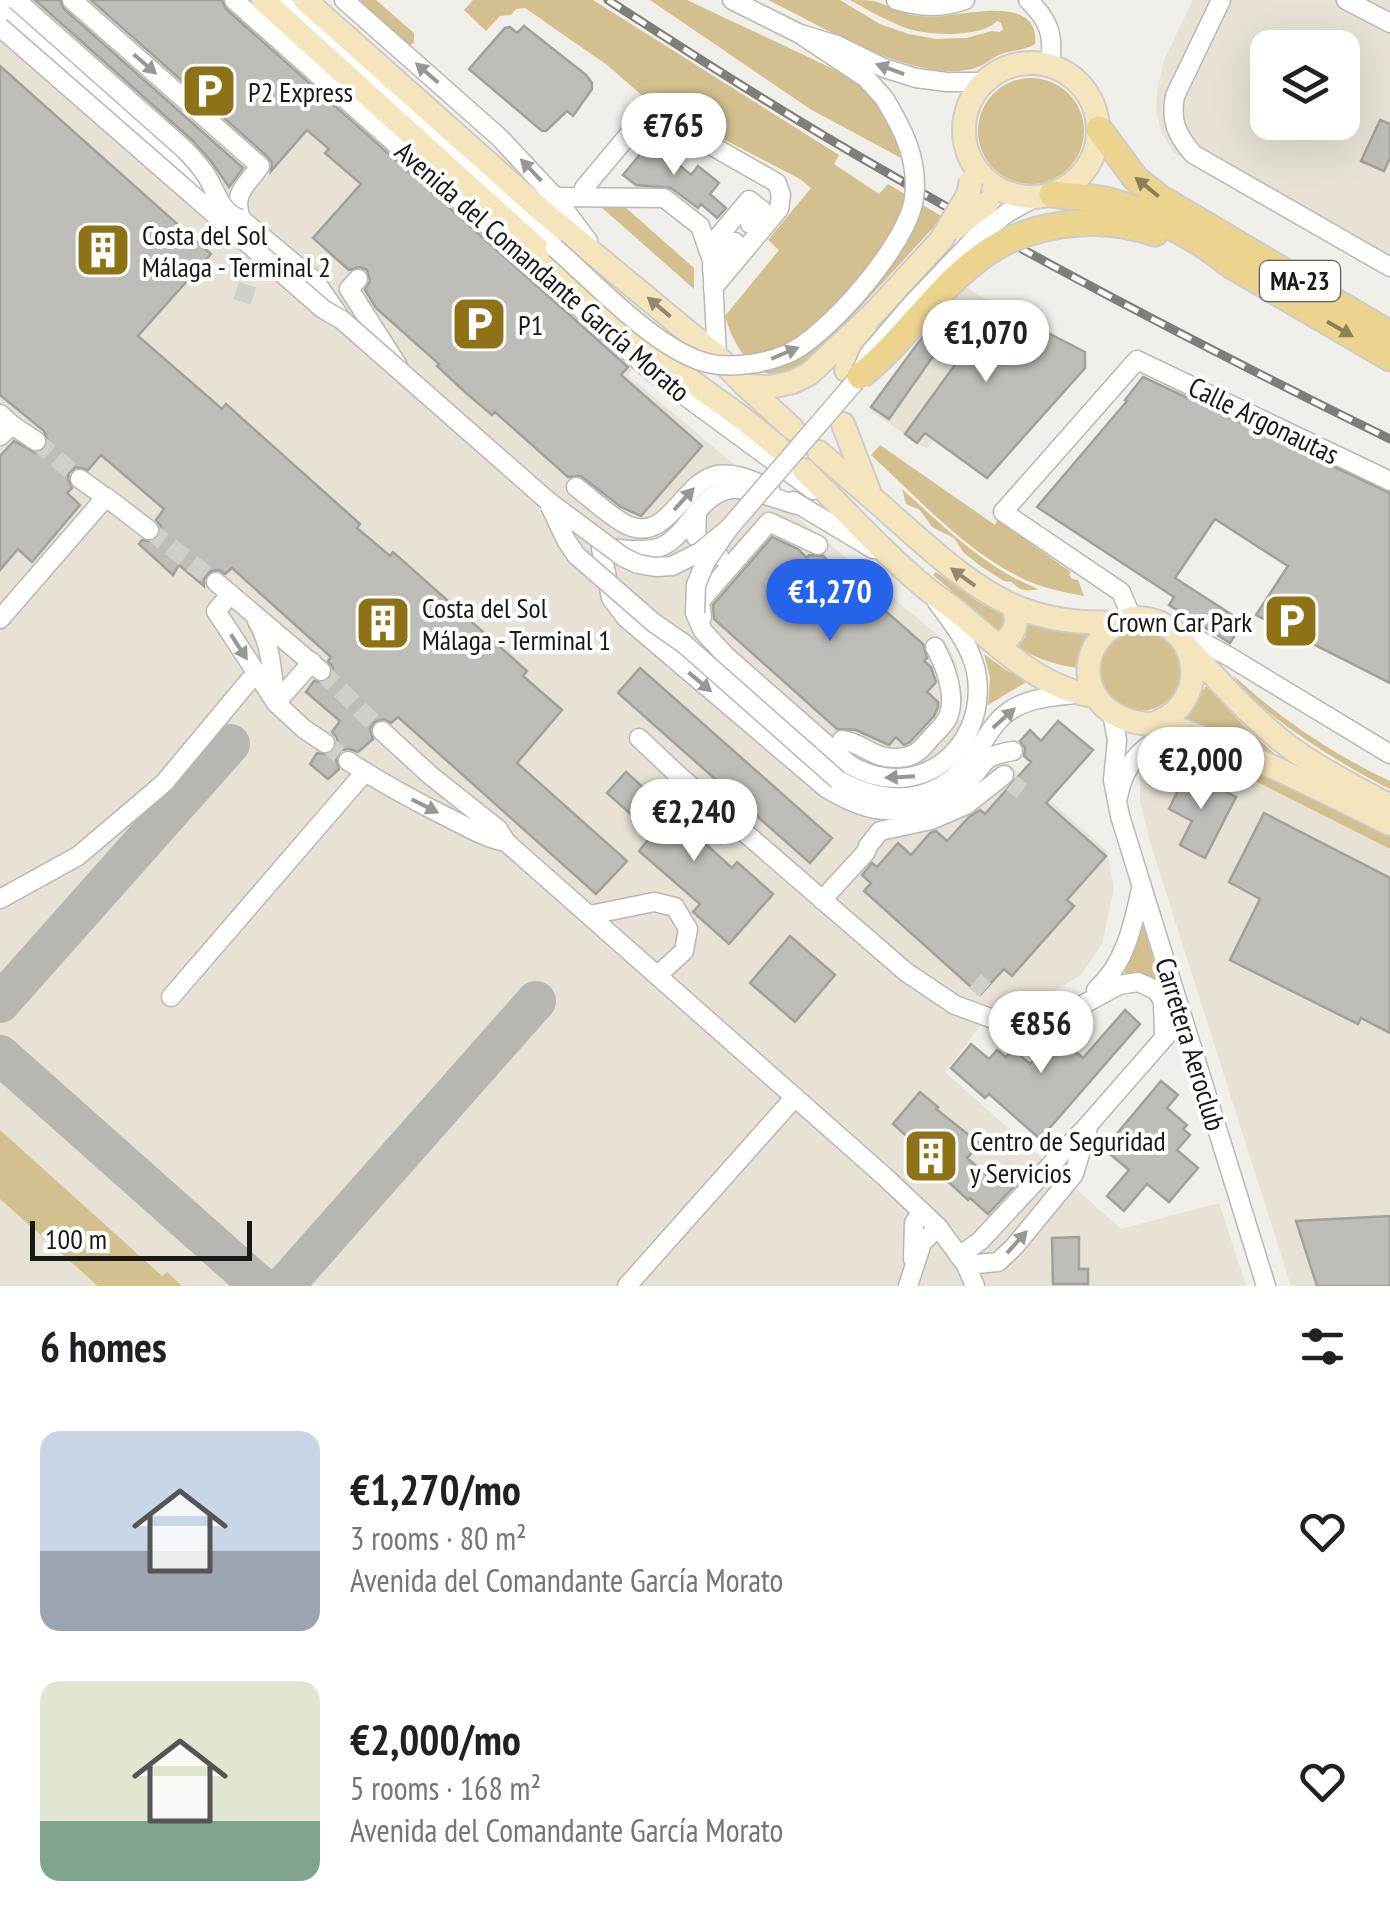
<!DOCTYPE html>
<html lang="en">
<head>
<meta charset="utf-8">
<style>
  :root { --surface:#fff; --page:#f6f6f6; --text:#202124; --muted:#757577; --accent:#2563eb }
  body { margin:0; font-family:"PT Sans Narrow",sans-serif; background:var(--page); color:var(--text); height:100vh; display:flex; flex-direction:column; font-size:38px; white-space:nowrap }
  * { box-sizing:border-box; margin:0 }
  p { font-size:32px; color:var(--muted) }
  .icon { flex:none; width:55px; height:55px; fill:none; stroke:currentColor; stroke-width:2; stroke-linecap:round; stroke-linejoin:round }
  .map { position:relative; height:1286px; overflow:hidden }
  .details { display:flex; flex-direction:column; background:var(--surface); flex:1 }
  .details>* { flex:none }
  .controls { position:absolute; left:1250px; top:30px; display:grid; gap:20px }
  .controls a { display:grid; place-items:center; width:110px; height:110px; border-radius:20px; background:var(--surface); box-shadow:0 10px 40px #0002; font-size:50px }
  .scale { position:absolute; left:30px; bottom:25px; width:222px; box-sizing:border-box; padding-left:10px; border:5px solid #181815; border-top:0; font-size:28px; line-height:35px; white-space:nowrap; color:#181815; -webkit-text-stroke:8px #fff; paint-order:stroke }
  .price { position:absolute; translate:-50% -85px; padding:0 22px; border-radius:35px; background:#fff; color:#222; font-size:32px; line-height:65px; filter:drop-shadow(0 2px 5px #0008) }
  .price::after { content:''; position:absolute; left:50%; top:60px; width:30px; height:22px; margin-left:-15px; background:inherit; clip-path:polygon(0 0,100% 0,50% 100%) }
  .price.on { background:var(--accent); color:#fff }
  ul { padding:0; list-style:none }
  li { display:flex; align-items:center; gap:30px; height:250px; padding:0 40px }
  li span { display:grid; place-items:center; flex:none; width:280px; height:200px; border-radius:20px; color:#555 }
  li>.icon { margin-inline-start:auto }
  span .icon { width:120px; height:120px; fill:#fffc; stroke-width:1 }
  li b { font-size:42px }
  h2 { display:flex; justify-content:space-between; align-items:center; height:120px; padding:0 40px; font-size:42px }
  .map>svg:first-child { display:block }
</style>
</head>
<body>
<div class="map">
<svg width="1390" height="1286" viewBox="0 0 1390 1286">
  <rect width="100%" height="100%" fill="#f1efe9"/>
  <g fill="#e7e2d5" fill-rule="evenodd">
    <polygon points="0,0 250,0 643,355 628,375 946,642 957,664 962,695 959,719 1107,851 1114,889 1102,944 1081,975 1043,997 995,1007 945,1072 1121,1229 1219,1203 1246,1286 0,1286"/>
    <path d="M1193 0H1390V278L1173 152 1161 131 1156 109 1157 90 1164 60ZM1268 48H1342V122H1268Z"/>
    <polygon points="960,284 1019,318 1085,352 1085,368 987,478 934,440 927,449 869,410"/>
    <polygon points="1181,744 1390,849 1390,1286 1291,1286 1150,842 1140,802 1140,769 1158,749"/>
  </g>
  <g fill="#d3c08e">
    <polygon points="356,0 376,0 414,33 414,43 408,46"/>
    <path d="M473 0H593L839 155 834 164 879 194 888 184 943 217 812 360C803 365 793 373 783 375 751 379 732 341 725 316L779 250 768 240 811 188 800 179 646 99 607 65 525 8 516 9 511 15 500 16 486 31 464 10Z"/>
    <path d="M650 0H687L844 74C881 99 889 116 901 158L810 109Z"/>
    <path d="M768 0H840L880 24 909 34 936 39 966 38 992 31 1000 32 1003 29 1001 23 997 21C981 38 928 36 906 28 887 21 868 10 850 0 858 0 867 0 874 1 889 5 903 15 919 16 929 17 941 17 951 15 983 11 1040 0 1035 44 1024 51 1010 50 999 55 992 58 986 64 978 67 921 88 820 25 768 0Z"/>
    <circle cx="1031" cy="131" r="53"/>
    <polygon points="600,206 625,207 694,268 694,289"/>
    <path d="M880 445 995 525 997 520 1071 572 1069 575 1072 579 1078 580 1084 596C1068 593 1053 590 1038 585 975 562 920 500 871 455Z"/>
    <path d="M902 489C944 527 985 568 1038 589 1026 592 1020 591 1012 582L1004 581 982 567 964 553 954 538 932 527 920 510 906 504Z"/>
    <polygon points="936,572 977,601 1010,619 1000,633 933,575"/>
    <path d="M1027 624 1068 633 1088 634 1078 668C1056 665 1037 659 1018 647L1026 636Z"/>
    <circle cx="1140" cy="670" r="41"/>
    <polygon points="984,654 1006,670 1028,681 988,705 990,678"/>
    <path d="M1233 675C1278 717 1334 755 1390 781V789C1347 768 1257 714 1233 675Z"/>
    <polygon points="1206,686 1245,727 1275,754 1182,717"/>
    <polygon points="1182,744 1196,744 1302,791 1390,836 1390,849"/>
    <polygon points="1143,925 1161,984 1141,973 1124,973 1135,950"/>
    <polygon points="0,1130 162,1276 167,1272 182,1286 98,1286 0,1199"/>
  </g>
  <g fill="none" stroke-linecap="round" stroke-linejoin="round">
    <g stroke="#b8b6b0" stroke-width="40">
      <polyline points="0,1003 230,744"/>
      <polyline points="0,1055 260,1286"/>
      <polyline points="284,1286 536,1001"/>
    </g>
  </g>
  <g fill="#bfbdb7" stroke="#a2a09a" stroke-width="2.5">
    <polygon points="35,0 60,0 64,9 243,168 229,187 211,161 192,140"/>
    <polygon points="91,0 222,0 226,9 628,367 621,375 702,446 641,516 621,507 581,476 568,477 495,412 492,415 465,392 437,366 439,364 376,308 365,290 370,281 367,270 360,267 349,270 313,238 361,184 325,153 329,149 307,130 271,171 272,163 268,157"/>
    <polygon points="524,26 586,75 592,83 592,89 573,116 567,111 546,131 542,131 469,69 505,28 510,27 517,33"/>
    <polygon points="0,66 211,254 138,336 222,409 226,404 360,524 357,528 390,556 393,552 527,671 523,676 562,710 517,763 627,861 596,894 398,717 391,723 384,719 374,722 370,729 373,739 358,752 350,749 341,750 336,759 339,769 328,779 310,764 317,753 330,755 337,745 337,738 332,732 340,721 306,692 314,681 324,683 331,678 333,668 328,661 331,657 232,568 225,574 219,570 211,571 204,579 204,586 179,565 173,575 139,544 142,540 153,542 159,537 161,526 156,520 164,509 101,455 88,470 76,467 69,473 68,479 72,488 67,493 80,505 32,562 18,549 0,570 0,456 14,441 36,453 46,449 48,441 44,431 0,395"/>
    <polygon points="1380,120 1390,124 1390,158 1384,171 1361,161"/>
    <polygon points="651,141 691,175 698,166 719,183 710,194 726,208 717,218 701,204 698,208 671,188 636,185 623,175"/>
    <polygon points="953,303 980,322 993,304 1017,321 1019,318 1085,352 1085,368 987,478 925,433 917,443 905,434 967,348 948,335 889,419 871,407 918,343"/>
    <polygon points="1143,377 1390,493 1390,683 1256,615 1288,566 1215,519 1175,578 1243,622 1230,643 1169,605 1174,597 1037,507 1127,401 1125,400"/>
    <polygon points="772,537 798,549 807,558 809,555 823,556 923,644 927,658 924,661 931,667 936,682 927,692 938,702 938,707 934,716 910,742 904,745 896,737 889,745 856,730 837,729 714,619 713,605"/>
    <polygon points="640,668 832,838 810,863 618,693"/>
    <polygon points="1058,721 1093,750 1046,803 1106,856 1067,900 1074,906 1012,976 1004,969 980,995 864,891 871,883 862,875 872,863 877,867 898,843 911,855 930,833 936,831 947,841 969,817 980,810 985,814 1031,762 1024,756 1025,748 1020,741 1030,730 1041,741"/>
    <polygon points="626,772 732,868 737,862 773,894 729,944 693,912 700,904 639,851 653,834 607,793"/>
    <polygon points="1187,772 1236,797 1205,858 1180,845 1192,821 1169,809"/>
    <polygon points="1264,813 1390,878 1390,1033 1361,1018 1358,1024 1230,960 1260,899 1229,882"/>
    <polygon points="790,936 835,975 795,1022 750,983"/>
    <polygon points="1125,1010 1140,1024 1040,1139 989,1094 985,1098 951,1068 971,1044 989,1059 997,1050 1006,1057 1013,1049 1030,1064 1044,1047 1052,1055 1064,1042 1083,1058"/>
    <polygon points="1161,1081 1178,1095 1167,1108 1187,1125 1183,1129 1190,1135 1177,1150 1198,1168 1169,1202 1147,1184 1124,1211 1107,1196 1129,1170 1104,1149"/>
    <polygon points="920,1092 938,1107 936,1109 980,1144 967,1158 992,1180 1003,1167 1019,1181 988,1214 970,1198 968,1200 927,1162 926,1164 908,1149 913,1142 893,1124"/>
    <polygon points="1390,1216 1390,1286 1317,1286 1296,1221"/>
    <polygon points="1079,1237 1079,1269 1088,1269 1088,1284 1053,1284 1052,1238"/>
  </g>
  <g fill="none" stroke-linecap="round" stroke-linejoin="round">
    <g stroke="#d0cfc9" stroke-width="18" stroke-dasharray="18 9" stroke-linecap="butt">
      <polyline points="242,302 249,280 244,233"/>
      <polyline points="36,441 80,479"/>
      <polyline points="149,530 216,582"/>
      <polyline points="321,671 382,731"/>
      <polyline points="325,743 348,761"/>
      <polyline points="1012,783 1022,791"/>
      <polyline points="975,981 985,990"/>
    </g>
    <g stroke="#b9b7b1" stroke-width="21">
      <g id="minor">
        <path d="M72 0 260 166C246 186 232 193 241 219L315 281 342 320"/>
        <polyline points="234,0 651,371 813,490"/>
        <polyline points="275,0 299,15 555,248"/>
        <polyline points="344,0 500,138 555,197 588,241"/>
        <polyline points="732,0 800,34 866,78 884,98"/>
        <path d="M896 0C920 7 941 9 965 0"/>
        <path d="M1028 0C1050 21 1054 36 1050 66"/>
        <path d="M1221 0 1175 96C1170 121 1177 135 1193 154L1390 267"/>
        <polyline points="1346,0 1390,23"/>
        <polyline points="0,6 243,223 267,255"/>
        <polyline points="800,34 837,45 884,68 916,78 947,82 985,82"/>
        <polyline points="584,188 641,120 656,114 777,183 781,195 779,209 713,288"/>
        <polyline points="555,197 664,198 700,226 712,260 717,356"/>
        <polyline points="1007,213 1036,197"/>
        <polyline points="708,249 749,200 762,210 750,224"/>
        <polyline points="712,269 735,242"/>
        <polyline points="358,279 349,289 398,366"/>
        <polyline points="0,414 12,425 0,436"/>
        <polyline points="12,425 36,441"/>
        <polyline points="80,479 101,494"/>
        <path d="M576 487C592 499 609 516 627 525 668 544 682 482 717 475 737 472 753 481 770 488"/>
        <polyline points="793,501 873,549"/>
        <polyline points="697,512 696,537 719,556"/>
        <path d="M601 548 611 598 626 618 826 788C861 809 889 818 929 803 941 799 954 794 964 785 988 765 976 757 1013 751"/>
        <path d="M602 548C620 548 640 553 658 548 688 538 697 494 731 489 748 487 782 501 801 506"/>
        <polyline points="216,582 321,671"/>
        <polyline points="231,594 216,611 276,703 304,729 325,743"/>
        <path d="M695 613 703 631 726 656 850 765C917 804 986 750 977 677 973 648 954 625 937 602"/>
        <polyline points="702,617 700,601 769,522 818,545"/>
        <polyline points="1132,618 1121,592 1003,512 1137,360 1390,481"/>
        <polyline points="0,619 106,497 149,530"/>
        <path d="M257 621C271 643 272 672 275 697"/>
        <polyline points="1177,632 1195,638 1228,656 1390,754"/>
        <polyline points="276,703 312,662"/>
        <polyline points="1112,713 1117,740 1113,780 1120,816 1266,1286"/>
        <polyline points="382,731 430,775 498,829 506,842 884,1176 938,1227 966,1265 975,1286"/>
        <polyline points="639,738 677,774 906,972 955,1005 996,1020 1033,1023 1073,1010 1119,985 1138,982 1156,990 1163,1001 1164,1038"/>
        <path d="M842 740C862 743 873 758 894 758 910 758 918 754 928 741 934 734 945 725 948 717 957 697 945 665 935 647"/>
        <path d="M348 761C380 782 413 800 447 817 467 827 485 838 506 842"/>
        <path d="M838 780C886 806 933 805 970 761 983 745 991 724 1008 712 1027 698 1051 697 1074 694"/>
        <path d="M1118 797C1125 759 1147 741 1182 730"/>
        <polyline points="0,899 78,856 164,783 249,681"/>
        <polyline points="822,900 866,852 868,846 880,831 931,820 966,805 1004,775"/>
        <polyline points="590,915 654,902 675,907 688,929 684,951 658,975"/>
        <path d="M1096 990C1125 964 1133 926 1141 889"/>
        <polyline points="171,997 365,772"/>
        <polyline points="1089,1124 1172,1029"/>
        <polyline points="959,1256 980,1241 1089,1124 1074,1174 1014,1247 998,1262 966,1265"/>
        <polyline points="913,1259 914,1223 922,1212"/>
        <polyline points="627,1286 795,1097"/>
        <polyline points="908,1286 922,1243 938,1227"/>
      </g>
    </g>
    <g stroke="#ccc" stroke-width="26">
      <g id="major">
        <polyline points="263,0 656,356 741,417 778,447"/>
        <polyline points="305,0 542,211 717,356 746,386 793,429"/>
        <circle cx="1031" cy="130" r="67"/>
        <polyline points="846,370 865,330"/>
        <polyline points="746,386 770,387 793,382 809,374 877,310 941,240"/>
        <polyline points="843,424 869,491"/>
        <path d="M819 452C850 479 882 506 913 534 980 593 1026 628 1120 622"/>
        <path d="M804 470C844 509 883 553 927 589 937 597 948 604 958 612 999 646 1040 689 1095 696"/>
        <path d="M1132 618C1199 616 1214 698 1158 722 1151 726 1142 723 1135 722 1074 708 1073 636 1132 618Z"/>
        <path d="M997 645C1014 638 1020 623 1013 606"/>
        <path d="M1189 649C1222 684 1256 723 1295 751 1325 772 1358 789 1390 806"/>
        <path d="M1158 722C1239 748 1314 786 1390 824"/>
      </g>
    </g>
    <g stroke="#ccc" stroke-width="29">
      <g id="highway">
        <polyline points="1099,129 1135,178 1160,198 1390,334"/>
        <path d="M1052 194C1068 196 1084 197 1100 199 1138 206 1200 239 1229 264L1390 358"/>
        <path d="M1037 230C1078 219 1115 220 1155 233"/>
      </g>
    </g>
    <use href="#minor" stroke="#fff" stroke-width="18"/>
    <use href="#major" stroke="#f4e5bc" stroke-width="22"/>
    <use href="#highway" stroke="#ecd48f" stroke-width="25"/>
    <g stroke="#7e7d78" stroke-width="9">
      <path id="rail" d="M608 0C699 59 791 118 886 172 1050 268 1219 355 1390 439"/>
    </g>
    <use href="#rail" stroke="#fff" stroke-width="5" stroke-dasharray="15" stroke-linecap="butt"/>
    <g stroke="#b9b7b1" stroke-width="21" stroke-linecap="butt">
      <g id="minor-bridge">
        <path d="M16 0 184 149C192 157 200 166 206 175 216 191 221 214 241 219"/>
        <polyline points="0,27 323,309 342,320 548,501 623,557 638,564 655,567 672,566 700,552 729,528"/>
        <path d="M555 248C595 283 661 355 712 364 736 368 766 363 787 354 828 336 909 242 914 198 919 160 903 129 884 98"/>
        <polyline points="550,506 566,540 576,555 654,623 683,643 838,780"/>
        <polyline points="695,613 696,585 706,561 729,528 860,376 869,354 912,304 977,236 1007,213"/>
      </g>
    </g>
    <g stroke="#ccc" stroke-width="26" stroke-linecap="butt">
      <g id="major-bridge">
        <polyline points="955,228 987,203"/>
        <polyline points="941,240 968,195 971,181"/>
      </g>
    </g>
    <g stroke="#ccc" stroke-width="29" stroke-linecap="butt">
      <path id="highway-bridge" d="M860 376C911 336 943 276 1001 244 1012 238 1025 234 1037 230"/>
    </g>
    <use href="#minor-bridge" stroke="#fff" stroke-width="18"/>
    <use href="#major-bridge" stroke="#f4e5bc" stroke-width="22"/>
    <use href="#highway-bridge" stroke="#ecd48f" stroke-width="25"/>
  </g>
  <defs><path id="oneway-solid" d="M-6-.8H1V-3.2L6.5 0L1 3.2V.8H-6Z" transform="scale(2.5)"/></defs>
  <g fill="#979796">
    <use href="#oneway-solid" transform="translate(145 64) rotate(41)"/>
    <use href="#oneway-solid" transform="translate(890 69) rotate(-160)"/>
    <use href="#oneway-solid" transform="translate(427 73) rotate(-139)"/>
    <use href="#oneway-solid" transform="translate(531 170) rotate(-134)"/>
    <use href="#oneway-solid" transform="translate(785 353) rotate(-23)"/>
    <use href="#oneway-solid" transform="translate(684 499) rotate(-48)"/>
    <use href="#oneway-solid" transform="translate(239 647) rotate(57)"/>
    <use href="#oneway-solid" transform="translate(700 682) rotate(40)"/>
    <use href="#oneway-solid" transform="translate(1004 718) rotate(-42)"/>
    <use href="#oneway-solid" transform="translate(900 777) rotate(177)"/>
    <use href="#oneway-solid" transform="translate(425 806) rotate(27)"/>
    <use href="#oneway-solid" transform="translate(1017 1242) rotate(-48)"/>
  </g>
  <g fill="#8d7f58">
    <use href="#oneway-solid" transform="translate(1147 187) rotate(-141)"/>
    <use href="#oneway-solid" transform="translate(1340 329) rotate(30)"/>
  </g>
  <g fill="#918971">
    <use href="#oneway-solid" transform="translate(659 307) rotate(-140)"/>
    <use href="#oneway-solid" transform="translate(963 577) rotate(-144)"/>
  </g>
  <defs>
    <g id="parking-square" transform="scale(2.875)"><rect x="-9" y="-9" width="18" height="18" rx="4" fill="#8e7216" stroke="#fff"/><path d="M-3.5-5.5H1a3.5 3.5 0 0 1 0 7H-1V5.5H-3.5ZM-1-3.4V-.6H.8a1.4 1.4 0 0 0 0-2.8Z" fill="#fff"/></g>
    <g id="building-square" transform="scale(2.875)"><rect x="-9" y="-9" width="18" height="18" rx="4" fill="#8e7216" stroke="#fff"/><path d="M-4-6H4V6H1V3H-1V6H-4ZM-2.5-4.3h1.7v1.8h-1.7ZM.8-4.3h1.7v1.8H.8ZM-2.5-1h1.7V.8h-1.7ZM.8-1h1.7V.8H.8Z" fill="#fff"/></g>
  </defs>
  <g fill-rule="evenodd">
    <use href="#parking-square" x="209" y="91"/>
    <use href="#building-square" x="103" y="250"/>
    <use href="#parking-square" x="479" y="324"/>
    <use href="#parking-square" x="1291" y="621"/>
    <use href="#building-square" x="383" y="623"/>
    <use href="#building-square" x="931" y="1156"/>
  </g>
  <g text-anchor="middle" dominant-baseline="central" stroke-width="8" stroke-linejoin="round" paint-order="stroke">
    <rect fill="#fff" stroke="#5d5d5b" stroke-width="2.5" x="1260" y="261" width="80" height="40" rx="8"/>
    <g font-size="25" font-weight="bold" fill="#181815">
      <text x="1300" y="281">MA-23</text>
    </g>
    <g font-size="28" fill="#181815" stroke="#fff" text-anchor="start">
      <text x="248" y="91">P2 Express</text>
      <text x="142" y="234">Costa del Sol<tspan x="142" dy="32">Málaga - Terminal 2</tspan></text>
      <text x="518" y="324">P1</text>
      <text x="422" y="607">Costa del Sol<tspan x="422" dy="32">Málaga - Terminal 1</tspan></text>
      <text x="1252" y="621" text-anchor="end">Crown Car Park</text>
      <text x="970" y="1140">Centro de Seguridad<tspan x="970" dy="32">y Servicios</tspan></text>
    </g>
    <g font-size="28" fill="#181815" stroke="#fff">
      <text transform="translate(543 271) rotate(41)">Avenida del Comandante García Morato</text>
      <text transform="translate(1264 420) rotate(26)">Calle Argonautas</text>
      <text transform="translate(1191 1044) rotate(73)">Carretera Aeroclub</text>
    </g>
  </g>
</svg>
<div class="controls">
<a><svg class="icon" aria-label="layers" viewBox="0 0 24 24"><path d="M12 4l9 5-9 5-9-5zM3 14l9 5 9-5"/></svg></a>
</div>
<div class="scale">100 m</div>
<b class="price" style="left:674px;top:178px">€765</b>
<b class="price" style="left:986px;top:385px">€1,070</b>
<b class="price on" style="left:830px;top:644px">€1,270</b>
<b class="price" style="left:1201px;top:812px">€2,000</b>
<b class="price" style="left:694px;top:864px">€2,240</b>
<b class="price" style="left:1041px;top:1076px">€856</b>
</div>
<section class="details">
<h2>6 homes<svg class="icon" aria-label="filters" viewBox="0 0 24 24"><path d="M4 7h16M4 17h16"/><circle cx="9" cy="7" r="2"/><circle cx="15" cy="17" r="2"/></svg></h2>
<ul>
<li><span style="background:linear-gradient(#c9d6e8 60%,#9aa5b1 0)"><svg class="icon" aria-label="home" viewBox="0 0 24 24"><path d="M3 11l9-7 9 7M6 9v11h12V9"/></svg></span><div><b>€1,270/mo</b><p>3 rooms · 80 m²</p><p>Avenida del Comandante García Morato</p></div><svg class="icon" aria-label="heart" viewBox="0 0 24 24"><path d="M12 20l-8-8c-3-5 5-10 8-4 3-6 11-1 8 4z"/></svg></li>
<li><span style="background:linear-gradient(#dfe7d0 70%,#7fa58c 0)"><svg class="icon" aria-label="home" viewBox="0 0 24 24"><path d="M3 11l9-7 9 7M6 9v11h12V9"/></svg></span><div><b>€2,000/mo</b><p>5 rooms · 168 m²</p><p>Avenida del Comandante García Morato</p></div><svg class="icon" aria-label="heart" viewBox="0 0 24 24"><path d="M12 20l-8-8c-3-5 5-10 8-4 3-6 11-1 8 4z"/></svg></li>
</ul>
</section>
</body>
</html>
